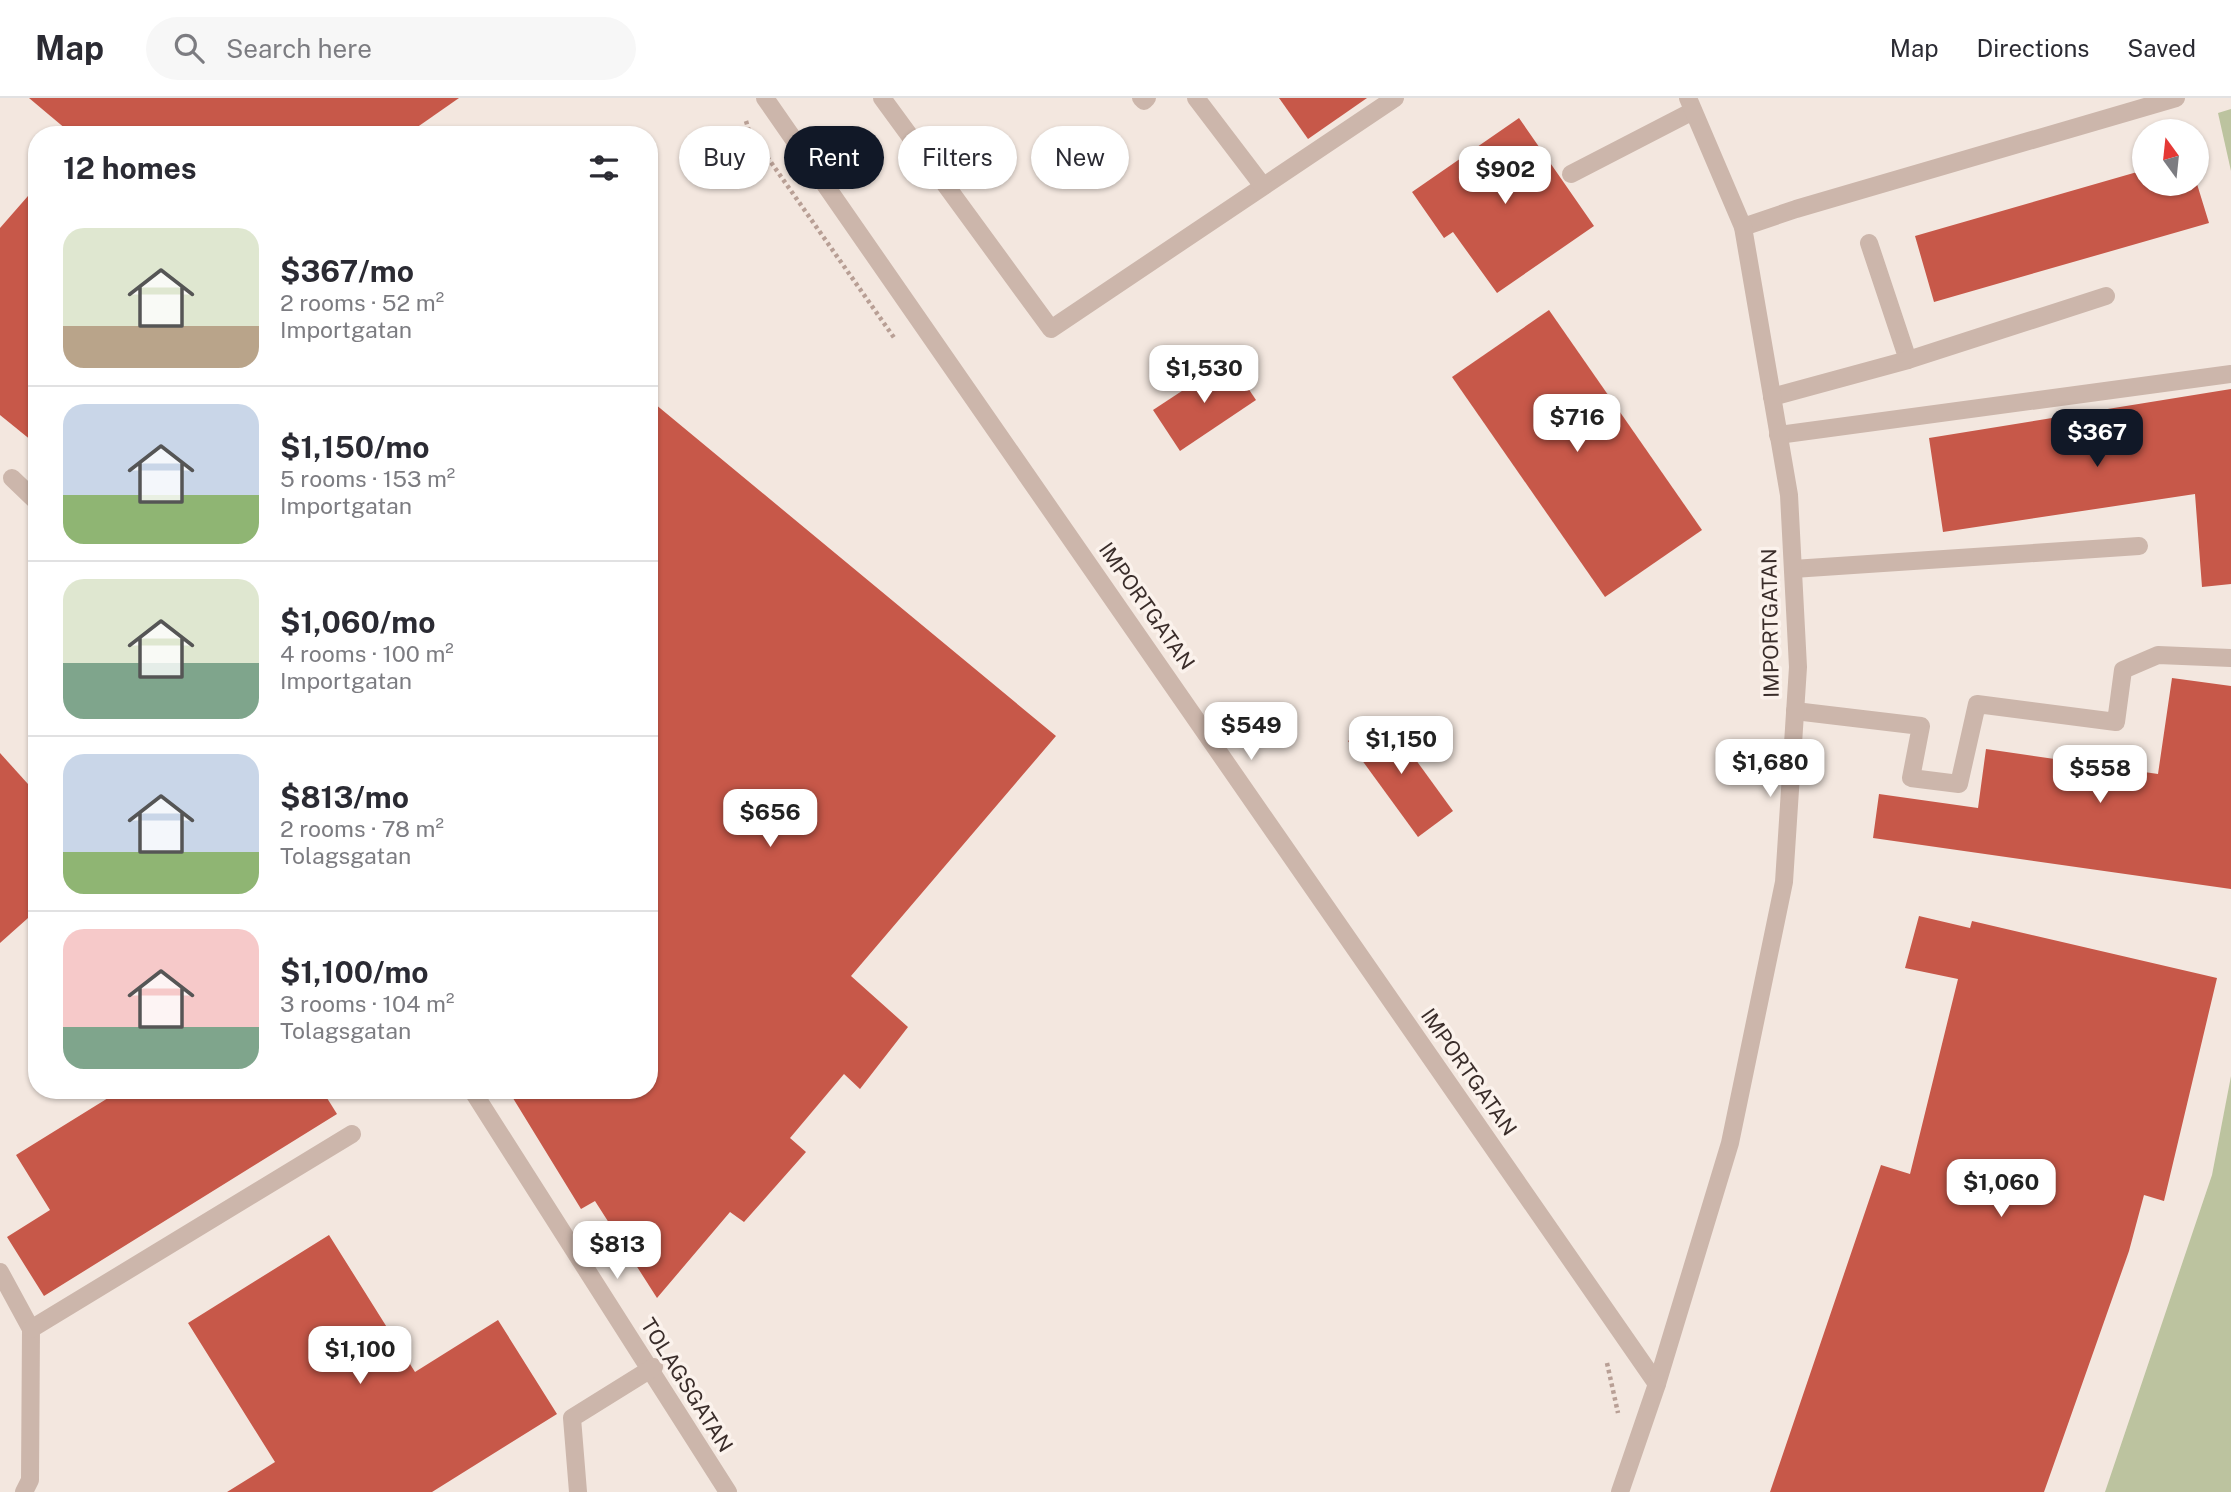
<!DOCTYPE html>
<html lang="en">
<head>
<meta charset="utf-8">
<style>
  :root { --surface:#fff; --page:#f7f7f7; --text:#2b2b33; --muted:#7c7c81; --line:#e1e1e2; --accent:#111827 }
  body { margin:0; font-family:"Public Sans",sans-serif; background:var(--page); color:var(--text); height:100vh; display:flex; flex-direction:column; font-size:26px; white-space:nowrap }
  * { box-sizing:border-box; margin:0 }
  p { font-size:23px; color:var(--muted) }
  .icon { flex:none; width:38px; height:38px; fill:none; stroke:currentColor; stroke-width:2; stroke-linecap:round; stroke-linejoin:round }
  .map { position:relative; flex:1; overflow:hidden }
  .sheet { position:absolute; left:28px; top:28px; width:630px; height:973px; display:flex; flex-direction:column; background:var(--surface); border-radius:28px; box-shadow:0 2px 5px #0004 }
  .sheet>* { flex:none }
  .hud { position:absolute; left:679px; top:28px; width:665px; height:63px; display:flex; gap:14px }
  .needle { width:46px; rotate:345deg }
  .controls { position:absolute; left:2132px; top:21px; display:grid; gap:14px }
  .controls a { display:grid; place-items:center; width:77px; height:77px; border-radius:50%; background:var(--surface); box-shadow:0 2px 5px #0004; font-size:35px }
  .price { position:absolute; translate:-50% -60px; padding:0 16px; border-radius:14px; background:#fff; color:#222; font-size:23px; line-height:46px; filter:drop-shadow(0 2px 4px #0008) }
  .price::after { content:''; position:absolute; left:50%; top:42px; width:21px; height:16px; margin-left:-10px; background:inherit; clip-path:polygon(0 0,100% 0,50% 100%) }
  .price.on { background:var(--accent); color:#fff }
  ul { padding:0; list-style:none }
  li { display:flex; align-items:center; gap:21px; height:175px; padding:0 35px }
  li+li { border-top:2px solid var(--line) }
  li span { display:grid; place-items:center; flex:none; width:196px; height:140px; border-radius:21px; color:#555 }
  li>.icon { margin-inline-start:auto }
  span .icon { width:84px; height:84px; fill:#fffc; stroke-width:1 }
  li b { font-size:30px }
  h2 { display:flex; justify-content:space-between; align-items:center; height:84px; padding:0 35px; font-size:30px }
  .chip { padding:0 24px; border-radius:32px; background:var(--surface); box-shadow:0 2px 5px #0004; font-size:24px; line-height:63px }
  .chip.on { background:var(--accent); color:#fff }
  header { display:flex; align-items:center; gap:42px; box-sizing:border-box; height:98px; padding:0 35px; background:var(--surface); border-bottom:2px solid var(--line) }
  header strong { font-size:33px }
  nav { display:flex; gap:38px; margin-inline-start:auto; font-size:24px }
  .search { width:490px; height:63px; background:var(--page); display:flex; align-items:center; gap:18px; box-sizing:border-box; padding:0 24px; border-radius:38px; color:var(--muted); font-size:26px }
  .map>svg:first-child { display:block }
</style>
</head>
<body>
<header>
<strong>Map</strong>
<div class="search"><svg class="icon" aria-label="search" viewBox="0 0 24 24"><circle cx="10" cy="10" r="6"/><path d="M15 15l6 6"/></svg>Search here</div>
<nav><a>Map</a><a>Directions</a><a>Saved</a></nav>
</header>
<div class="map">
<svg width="2231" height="1394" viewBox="0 0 2231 1394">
  <rect width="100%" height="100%" fill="#f3e7df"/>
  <g fill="#bcc39f">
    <polygon points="2231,11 2231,73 2218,15"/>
    <polygon points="2231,978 2231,1394 2105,1394 2212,1077"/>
  </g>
  <g fill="#c75849">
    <polygon points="29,0 459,0 406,37 73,37"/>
    <polygon points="1279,0 1367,0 1308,41"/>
    <polygon points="1519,20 1594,128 1497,195 1453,134 1444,140 1412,94"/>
    <polygon points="2144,72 2144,86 2197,86 2209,125 1934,204 1915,138"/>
    <polygon points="28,98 37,106 37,347 0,317 0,130"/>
    <polygon points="1549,212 1702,432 1605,499 1452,279"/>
    <polygon points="1229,262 1256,302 1180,353 1153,312"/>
    <polygon points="2231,291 2231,486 2202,489 2195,396 1943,434 1929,340"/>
    <polygon points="649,301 1056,638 851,878 908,929 860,991 844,976 790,1040 806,1054 744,1124 730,1114 657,1200 595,1103 581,1111 508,992 649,992"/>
    <polygon points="2172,580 2231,588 2231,791 1873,740 1879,696 1978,710 1986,651 2158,676"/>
    <polygon points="1384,618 1453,713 1418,739 1348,643"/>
    <polygon points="0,655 37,696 37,812 0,845"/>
    <polygon points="1919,818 1970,830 1972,823 2217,880 2164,1103 2144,1097 2129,1153 2044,1394 1770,1394 1881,1067 1910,1076 1958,881 1905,870"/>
    <polygon points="121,992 322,992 337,1016 44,1198 7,1139 50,1112 16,1057"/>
    <polygon points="329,1137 415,1274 498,1222 557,1316 432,1394 227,1394 275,1364 188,1225"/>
  </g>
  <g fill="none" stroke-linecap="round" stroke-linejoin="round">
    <g stroke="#b89f95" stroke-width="4.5" stroke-dasharray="3.5 3.5" stroke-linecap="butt">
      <polyline points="746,23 749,33 895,241"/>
      <polyline points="1607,1265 1618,1315"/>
    </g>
    <g stroke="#ccb6ab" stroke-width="18">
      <polyline points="765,0 1657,1286"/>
      <polyline points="882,0 1051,231 1395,0"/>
      <polyline points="1141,0 1144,3 1147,0"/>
      <polyline points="1196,0 1263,88"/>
      <polyline points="1571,76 1693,13"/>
      <polyline points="1743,129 1796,111 2176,0"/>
      <polyline points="1869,145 1908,262"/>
      <polyline points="1772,299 1908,262 2106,198"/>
      <polyline points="1778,337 2231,276"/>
      <polyline points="12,380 37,404"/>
      <polyline points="1793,471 2139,448"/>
      <polyline points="1795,613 1921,628 1911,680 1959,686 1977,606 2116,624 2123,572 2158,557 2231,560"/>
      <polyline points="472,992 728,1394"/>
      <polyline points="0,1174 31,1231 30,1382 24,1394"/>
      <polyline points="31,1231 352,1036"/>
      <polyline points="578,1394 572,1320 654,1269"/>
      <polyline points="1620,1394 1657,1286 1730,1045 1784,784 1798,569 1789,397 1743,129 1688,0"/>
    </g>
  </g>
  <g text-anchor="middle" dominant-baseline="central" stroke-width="7" stroke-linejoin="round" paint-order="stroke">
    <g font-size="21" fill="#3a2d2a" stroke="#fbf2ec">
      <text transform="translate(1147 508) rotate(55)">IMPORTGATAN</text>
      <text transform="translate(1770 525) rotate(-91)">IMPORTGATAN</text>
      <text transform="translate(1469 974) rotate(55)">IMPORTGATAN</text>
      <text transform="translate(687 1287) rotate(58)">TOLAGSGATAN</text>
    </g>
  </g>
</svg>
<div class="controls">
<a><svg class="needle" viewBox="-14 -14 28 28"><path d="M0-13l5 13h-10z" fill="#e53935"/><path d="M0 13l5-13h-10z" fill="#7c7c81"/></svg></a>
</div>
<b class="price" style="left:1505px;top:108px">$902</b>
<b class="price" style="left:1204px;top:307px">$1,530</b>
<b class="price" style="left:1577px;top:356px">$716</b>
<b class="price on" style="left:2097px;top:371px">$367</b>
<b class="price" style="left:1251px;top:664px">$549</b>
<b class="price" style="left:1401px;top:678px">$1,150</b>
<b class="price" style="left:1770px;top:701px">$1,680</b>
<b class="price" style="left:2100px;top:707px">$558</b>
<b class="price" style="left:770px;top:751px">$656</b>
<b class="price" style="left:2001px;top:1121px">$1,060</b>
<b class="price" style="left:617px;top:1183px">$813</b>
<b class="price" style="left:360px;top:1288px">$1,100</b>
<div class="hud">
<a class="chip">Buy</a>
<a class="chip on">Rent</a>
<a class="chip">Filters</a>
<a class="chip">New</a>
</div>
<section class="sheet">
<h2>12 homes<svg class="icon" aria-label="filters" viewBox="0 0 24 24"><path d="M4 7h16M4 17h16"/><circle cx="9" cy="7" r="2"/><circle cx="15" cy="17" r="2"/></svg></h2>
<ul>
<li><span style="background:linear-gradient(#dfe7d0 70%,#b9a48a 0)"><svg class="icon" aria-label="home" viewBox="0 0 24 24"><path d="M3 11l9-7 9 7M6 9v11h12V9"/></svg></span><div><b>$367/mo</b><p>2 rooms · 52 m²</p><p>Importgatan</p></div></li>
<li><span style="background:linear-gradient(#c9d6e8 65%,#8fb573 0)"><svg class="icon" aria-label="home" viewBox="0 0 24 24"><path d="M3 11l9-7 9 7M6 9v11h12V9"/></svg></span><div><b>$1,150/mo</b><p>5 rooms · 153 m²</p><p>Importgatan</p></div></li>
<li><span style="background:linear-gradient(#dfe7d0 60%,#7fa58c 0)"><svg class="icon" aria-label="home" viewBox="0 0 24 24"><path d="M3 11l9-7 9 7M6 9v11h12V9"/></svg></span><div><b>$1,060/mo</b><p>4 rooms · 100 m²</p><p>Importgatan</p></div></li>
<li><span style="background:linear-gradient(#c9d6e8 70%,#8fb573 0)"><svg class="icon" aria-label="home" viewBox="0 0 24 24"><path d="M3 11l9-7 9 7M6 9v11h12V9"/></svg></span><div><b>$813/mo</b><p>2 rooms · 78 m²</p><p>Tolagsgatan</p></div></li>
<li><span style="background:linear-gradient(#f6c9c9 70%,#7fa58c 0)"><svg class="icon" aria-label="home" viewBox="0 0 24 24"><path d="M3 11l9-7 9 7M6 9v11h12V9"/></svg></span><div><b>$1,100/mo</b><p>3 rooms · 104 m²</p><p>Tolagsgatan</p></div></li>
</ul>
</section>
</div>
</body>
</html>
